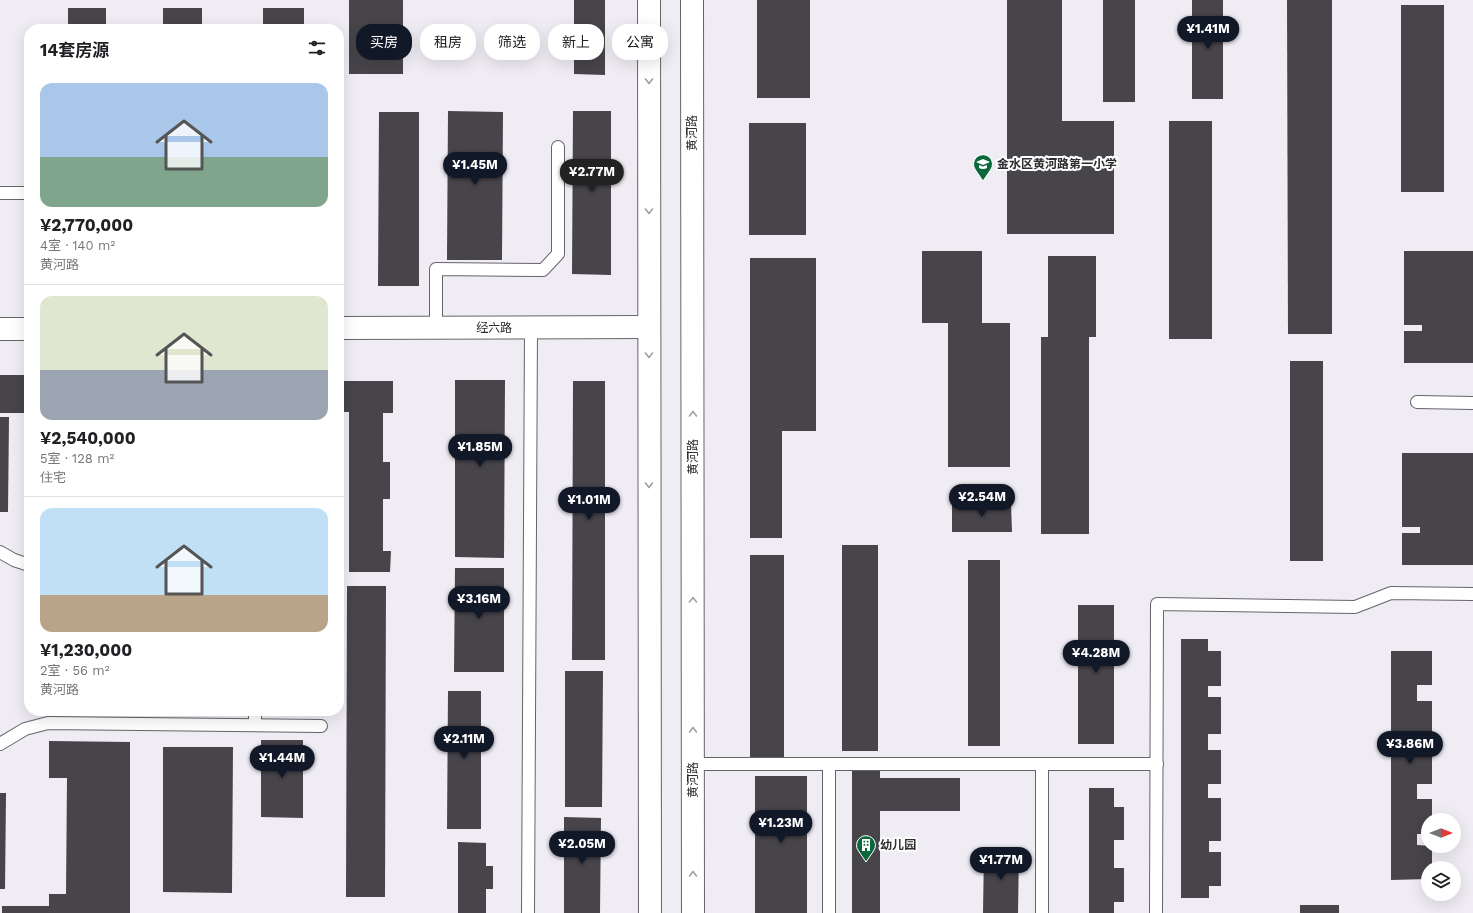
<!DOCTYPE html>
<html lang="zh">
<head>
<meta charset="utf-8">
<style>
  :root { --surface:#fff; --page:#f2f2f2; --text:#202124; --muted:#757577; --line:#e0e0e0; --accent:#111827 }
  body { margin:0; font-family:"Work Sans","Noto Sans SC",sans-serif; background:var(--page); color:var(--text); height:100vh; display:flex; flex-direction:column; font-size:15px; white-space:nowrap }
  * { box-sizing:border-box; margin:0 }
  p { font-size:13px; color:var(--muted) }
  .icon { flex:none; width:22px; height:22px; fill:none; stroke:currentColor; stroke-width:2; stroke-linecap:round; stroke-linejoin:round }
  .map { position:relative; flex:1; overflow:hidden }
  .drawer { position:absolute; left:24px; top:24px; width:320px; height:692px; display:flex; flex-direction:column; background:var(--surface); border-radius:16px; box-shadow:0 4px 16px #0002 }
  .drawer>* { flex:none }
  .guide { position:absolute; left:356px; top:24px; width:380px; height:36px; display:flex; gap:8px }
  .needle { width:26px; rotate:90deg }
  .fabs { position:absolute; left:1421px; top:813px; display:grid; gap:8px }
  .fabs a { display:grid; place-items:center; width:40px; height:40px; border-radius:50%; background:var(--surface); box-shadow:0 4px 16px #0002; font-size:20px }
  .price { position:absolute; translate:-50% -34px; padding:0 9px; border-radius:14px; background:var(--accent); color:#fff; font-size:13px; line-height:26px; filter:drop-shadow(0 1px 2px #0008) }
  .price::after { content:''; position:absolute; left:50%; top:24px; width:12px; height:9px; margin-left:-6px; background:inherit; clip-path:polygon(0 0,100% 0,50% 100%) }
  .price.on { background:#222; color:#fff }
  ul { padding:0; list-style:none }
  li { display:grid; align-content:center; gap:8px; height:212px; padding:0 16px }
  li+li { border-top:1px solid var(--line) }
  li span { display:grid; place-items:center; height:124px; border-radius:12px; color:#555 }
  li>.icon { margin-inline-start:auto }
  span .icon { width:72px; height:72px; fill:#fffc; stroke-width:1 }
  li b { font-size:17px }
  h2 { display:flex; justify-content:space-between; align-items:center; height:48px; padding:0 16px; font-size:17px }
  .pill { padding:0 14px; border-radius:16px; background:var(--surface); box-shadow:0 4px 16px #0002; font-size:14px; line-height:36px }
  .pill.on { background:var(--accent); color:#fff }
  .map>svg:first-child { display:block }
</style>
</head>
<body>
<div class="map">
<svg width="1473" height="913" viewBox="0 0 1473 913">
  <rect width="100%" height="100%" fill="#efecf3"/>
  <g fill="#47444a">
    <rect x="349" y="0" width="54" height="74"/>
    <polygon points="574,0 605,0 605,75 574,74"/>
    <rect x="757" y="0" width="53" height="98"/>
    <polygon points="1007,0 1062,0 1062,121 1114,121 1114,234 1007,234"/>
    <rect x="1103" y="0" width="32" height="102"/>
    <rect x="1192" y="0" width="31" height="99"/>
    <polygon points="1287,0 1332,0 1332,334 1288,334"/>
    <rect x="1401" y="5" width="43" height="187"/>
    <rect x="68" y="8" width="38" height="21"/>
    <rect x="163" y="8" width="39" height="21"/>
    <rect x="263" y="8" width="41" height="21"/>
    <polygon points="448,111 503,112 502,260 447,260"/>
    <polygon points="573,111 611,111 611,275 572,274"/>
    <polygon points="379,112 419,112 419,286 378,286"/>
    <rect x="1169" y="121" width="43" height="218"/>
    <rect x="749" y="123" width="57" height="112"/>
    <polygon points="922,251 982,251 982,323 1010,323 1010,467 948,467 948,323 922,323"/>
    <polygon points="1404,251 1473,251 1473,363 1404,363 1404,331 1422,331 1422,325 1404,325"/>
    <polygon points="1048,256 1096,256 1096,337 1089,337 1089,534 1041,534 1041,337 1048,337"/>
    <polygon points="750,258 816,258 816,431 782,431 782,538 750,538"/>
    <rect x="1290" y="361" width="33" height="200"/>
    <rect x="0" y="375" width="29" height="38"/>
    <polygon points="455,380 505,380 504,558 455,557"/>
    <polygon points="340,381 393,381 393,413 383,413 383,462 390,462 390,499 383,499 383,551 391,551 390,572 349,572 349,412 340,412"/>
    <polygon points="573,381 605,381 605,660 572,660"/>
    <polygon points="0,417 9,417 8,512 0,512"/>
    <polygon points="1402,453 1473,453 1473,565 1402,565 1402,533 1420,533 1420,527 1402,527"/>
    <polygon points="952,504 1011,504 1012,532 952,532"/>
    <rect x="842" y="545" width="36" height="206"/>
    <rect x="750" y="555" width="34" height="203"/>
    <rect x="968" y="560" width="32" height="186"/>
    <polygon points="455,568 504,568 504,672 454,672"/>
    <polygon points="347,586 386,586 385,897 346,897"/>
    <rect x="1078" y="605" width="36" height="139"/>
    <polygon points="1181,639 1208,639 1208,651 1221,651 1221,686 1208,686 1208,697 1221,697 1221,734 1208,734 1208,750 1221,750 1221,784 1208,784 1208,798 1221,798 1221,841 1209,841 1209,852 1221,852 1221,886 1209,886 1209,898 1181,898"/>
    <polygon points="1391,651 1432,651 1432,685 1417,685 1417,701 1432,701 1432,735 1417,735 1417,751 1432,751 1432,784 1417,784 1417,799 1432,799 1432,820 1428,820 1428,834 1417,834 1417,845 1432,846 1432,868 1428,868 1428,879 1391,880"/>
    <polygon points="565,671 603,671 602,807 565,807"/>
    <polygon points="448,691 481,691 481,829 447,829"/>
    <polygon points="261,740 303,740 303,818 261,817"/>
    <polygon points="49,741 130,742 130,913 2,913 2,906 49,906 49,894 66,894 67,778 49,778"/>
    <polygon points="163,747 233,747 232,893 163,892"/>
    <polygon points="852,771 880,771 880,778 960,778 960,811 880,811 880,913 852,913"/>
    <rect x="755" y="776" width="52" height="137"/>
    <polygon points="1089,788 1114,788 1114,807 1124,807 1124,840 1114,840 1114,868 1124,868 1124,902 1114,902 1114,913 1089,913"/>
    <polygon points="0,793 6,793 5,889 0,889"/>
    <polygon points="564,817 601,818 600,913 564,913"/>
    <polygon points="458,842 486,843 486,866 493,866 493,889 486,889 486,913 458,913"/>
    <polygon points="984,849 1019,849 1018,913 983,913"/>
    <rect x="1300" y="905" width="39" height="8"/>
  </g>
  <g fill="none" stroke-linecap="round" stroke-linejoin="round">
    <g stroke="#66646a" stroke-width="14">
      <g id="service">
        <polyline points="0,193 29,193"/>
        <polyline points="436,328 436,269 543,270 558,254 558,147"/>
        <polyline points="1417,402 1473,403"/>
        <polyline points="0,552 14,560 29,565"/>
        <polyline points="255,725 255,711"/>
        <polyline points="0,744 25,729 48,723 321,726"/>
        <polyline points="693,764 1157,764"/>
        <polyline points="829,764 829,913"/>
        <polyline points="1042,764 1042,913"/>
        <polyline points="528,913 531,328"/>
        <polyline points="1156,913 1157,604 1355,607 1391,593 1473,594"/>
      </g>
    </g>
    <g stroke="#66646a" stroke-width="24">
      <g id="minor">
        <polyline points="339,328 649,327"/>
        <polyline points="0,329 29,329"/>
      </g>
    </g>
    <g stroke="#66646a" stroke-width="24">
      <g id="secondary">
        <polyline points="649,0 650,913"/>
        <polyline points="692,0 693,913"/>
      </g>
    </g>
    <use href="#service" stroke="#fff" stroke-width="12"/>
    <use href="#minor" stroke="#fff" stroke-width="22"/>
    <use href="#secondary" stroke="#fff" stroke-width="22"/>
  </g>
  <defs><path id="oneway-chevron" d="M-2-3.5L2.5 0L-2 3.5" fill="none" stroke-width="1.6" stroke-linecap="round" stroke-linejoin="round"/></defs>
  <g stroke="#a1a0a1">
    <use href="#oneway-chevron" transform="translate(649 81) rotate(90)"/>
    <use href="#oneway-chevron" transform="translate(649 211) rotate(90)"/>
    <use href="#oneway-chevron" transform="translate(649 355) rotate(90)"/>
    <use href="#oneway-chevron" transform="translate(693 414) rotate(-90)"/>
    <use href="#oneway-chevron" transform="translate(649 485) rotate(90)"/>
    <use href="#oneway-chevron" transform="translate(693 600) rotate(-90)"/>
    <use href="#oneway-chevron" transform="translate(693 730) rotate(-90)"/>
    <use href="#oneway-chevron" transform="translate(693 874) rotate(-90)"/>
  </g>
  <defs>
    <g id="school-pin" transform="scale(1)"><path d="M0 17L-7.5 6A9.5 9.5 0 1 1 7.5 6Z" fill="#0b683b" stroke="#fff"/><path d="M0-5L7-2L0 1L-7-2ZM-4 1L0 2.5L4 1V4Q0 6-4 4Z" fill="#fff"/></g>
    <g id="building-pin" transform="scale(1)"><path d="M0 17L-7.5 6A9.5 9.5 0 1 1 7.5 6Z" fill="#0b683b" stroke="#fff"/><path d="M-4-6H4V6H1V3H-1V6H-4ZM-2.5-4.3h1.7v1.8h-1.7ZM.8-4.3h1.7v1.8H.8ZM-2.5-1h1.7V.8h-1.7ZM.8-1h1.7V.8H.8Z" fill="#fff"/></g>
  </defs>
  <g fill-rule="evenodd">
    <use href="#school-pin" x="983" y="164"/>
    <use href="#building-pin" x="866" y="845"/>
  </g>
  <g text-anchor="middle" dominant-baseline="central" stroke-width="4" stroke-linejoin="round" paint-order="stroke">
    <g font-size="12" fill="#2e2c2f" stroke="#fff">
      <text transform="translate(692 133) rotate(-90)">黄河路</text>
      <text x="494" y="328">经六路</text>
      <text transform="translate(693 457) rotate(-90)">黄河路</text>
      <text transform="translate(693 780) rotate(-90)">黄河路</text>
    </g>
    <g font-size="12" font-weight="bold" fill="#2e2c2f" stroke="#fff" text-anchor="start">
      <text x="997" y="164">金水区黄河路第一小学</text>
      <text x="880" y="845">幼儿园</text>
    </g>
  </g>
</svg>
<div class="fabs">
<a><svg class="needle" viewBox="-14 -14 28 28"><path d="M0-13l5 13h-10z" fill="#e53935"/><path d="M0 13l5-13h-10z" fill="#757577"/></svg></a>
<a><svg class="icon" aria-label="layers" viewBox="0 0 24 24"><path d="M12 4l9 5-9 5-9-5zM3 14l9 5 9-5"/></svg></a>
</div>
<b class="price" style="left:1208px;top:50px">¥1.41M</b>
<b class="price" style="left:475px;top:186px">¥1.45M</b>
<b class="price on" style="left:592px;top:193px">¥2.77M</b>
<b class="price" style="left:480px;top:468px">¥1.85M</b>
<b class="price" style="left:982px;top:518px">¥2.54M</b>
<b class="price" style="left:589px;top:521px">¥1.01M</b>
<b class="price" style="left:479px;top:620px">¥3.16M</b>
<b class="price" style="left:1096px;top:674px">¥4.28M</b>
<b class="price" style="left:464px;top:760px">¥2.11M</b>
<b class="price" style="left:1410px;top:765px">¥3.86M</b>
<b class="price" style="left:282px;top:779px">¥1.44M</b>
<b class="price" style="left:781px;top:844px">¥1.23M</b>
<b class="price" style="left:582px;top:865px">¥2.05M</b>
<b class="price" style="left:1001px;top:881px">¥1.77M</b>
<div class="guide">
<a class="pill on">买房</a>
<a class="pill">租房</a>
<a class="pill">筛选</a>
<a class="pill">新上</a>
<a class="pill">公寓</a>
</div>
<section class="drawer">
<h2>14套房源<svg class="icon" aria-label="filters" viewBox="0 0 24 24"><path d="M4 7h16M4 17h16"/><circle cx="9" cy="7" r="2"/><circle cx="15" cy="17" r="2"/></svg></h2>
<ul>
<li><span style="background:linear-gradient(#a9c7e8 60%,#7fa58c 0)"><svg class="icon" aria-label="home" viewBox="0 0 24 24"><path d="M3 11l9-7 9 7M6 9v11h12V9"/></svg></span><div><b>¥2,770,000</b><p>4室 · 140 m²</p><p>黄河路</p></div></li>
<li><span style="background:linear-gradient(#dfe7d0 60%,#9aa5b1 0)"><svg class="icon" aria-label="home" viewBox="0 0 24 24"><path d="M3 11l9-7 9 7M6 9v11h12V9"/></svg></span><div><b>¥2,540,000</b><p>5室 · 128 m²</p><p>住宅</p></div></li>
<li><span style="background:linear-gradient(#bfe0f5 70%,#b9a48a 0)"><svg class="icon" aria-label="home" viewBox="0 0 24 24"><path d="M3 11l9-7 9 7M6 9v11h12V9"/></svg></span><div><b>¥1,230,000</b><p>2室 · 56 m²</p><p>黄河路</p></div></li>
</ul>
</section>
</div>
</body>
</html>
